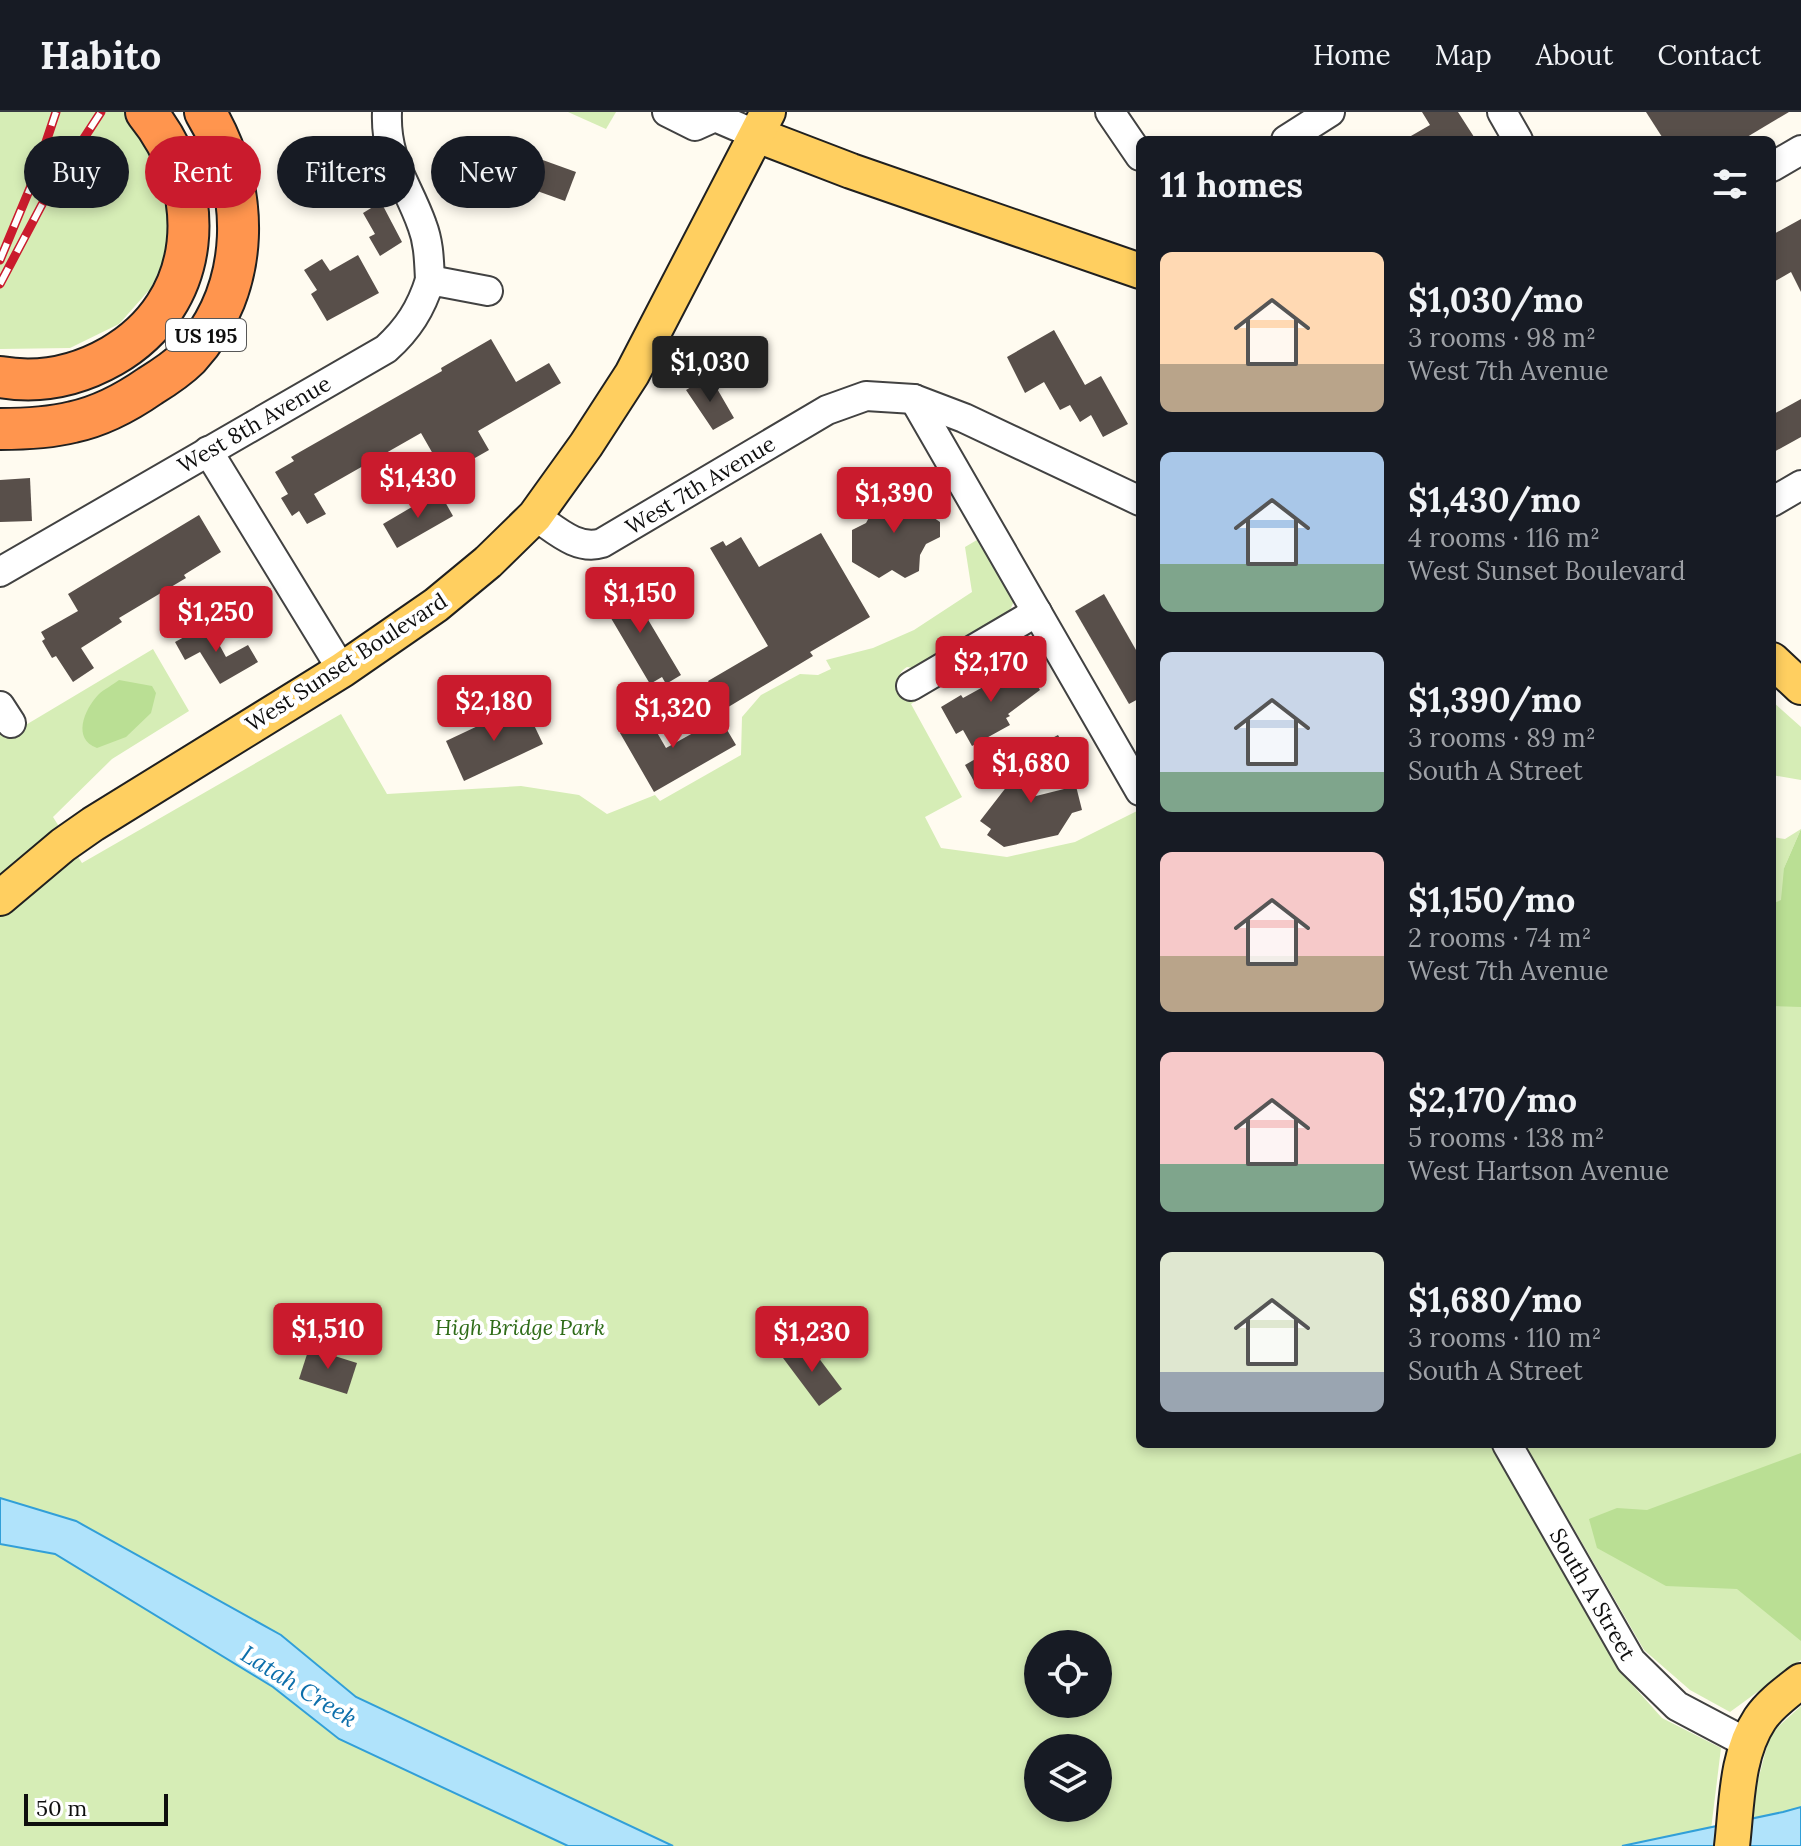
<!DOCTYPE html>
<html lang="en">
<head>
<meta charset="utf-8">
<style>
  :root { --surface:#171b24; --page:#20242c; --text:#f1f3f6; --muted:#9ea1a6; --line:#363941; --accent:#ca1b2d }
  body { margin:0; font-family:Lora,serif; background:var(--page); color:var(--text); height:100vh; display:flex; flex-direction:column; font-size:30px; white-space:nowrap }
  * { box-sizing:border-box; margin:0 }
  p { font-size:26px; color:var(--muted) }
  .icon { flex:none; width:44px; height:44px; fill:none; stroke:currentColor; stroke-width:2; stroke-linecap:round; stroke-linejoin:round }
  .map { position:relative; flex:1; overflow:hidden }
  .panel { position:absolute; left:1136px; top:24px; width:640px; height:1312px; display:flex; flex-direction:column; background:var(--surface); border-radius:12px; box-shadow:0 4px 12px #0003 }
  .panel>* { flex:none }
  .guide { position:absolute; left:24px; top:24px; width:760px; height:72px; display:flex; gap:16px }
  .buttons { position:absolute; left:1024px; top:1518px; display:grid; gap:16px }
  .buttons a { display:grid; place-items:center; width:88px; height:88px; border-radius:50%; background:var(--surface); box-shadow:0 4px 12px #0003; font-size:40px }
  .scale { position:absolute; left:24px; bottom:20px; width:144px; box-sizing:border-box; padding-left:8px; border:4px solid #0f0f0f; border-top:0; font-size:22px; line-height:28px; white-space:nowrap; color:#0f0f0f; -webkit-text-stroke:6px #fff; paint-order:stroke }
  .price { position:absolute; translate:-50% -68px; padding:0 18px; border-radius:8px; background:var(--accent); color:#fff; font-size:26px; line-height:52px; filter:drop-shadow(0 2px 4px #0008) }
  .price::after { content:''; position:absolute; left:50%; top:48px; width:24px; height:18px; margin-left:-12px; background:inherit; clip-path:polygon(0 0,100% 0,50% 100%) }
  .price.active { background:#222; color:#fff }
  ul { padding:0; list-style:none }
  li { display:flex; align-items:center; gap:24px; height:200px; padding:0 24px }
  li span { display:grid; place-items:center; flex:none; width:224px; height:160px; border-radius:12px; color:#555 }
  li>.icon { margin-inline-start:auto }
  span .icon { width:96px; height:96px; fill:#fffc; stroke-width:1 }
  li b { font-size:34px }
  h2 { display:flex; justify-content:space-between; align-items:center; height:96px; padding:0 24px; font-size:34px }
  .pill { padding:0 28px; border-radius:36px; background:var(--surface); box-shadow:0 4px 12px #0003; font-size:28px; line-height:72px }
  .pill.active { background:var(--accent); color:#fff }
  header { display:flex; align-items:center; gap:48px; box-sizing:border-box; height:112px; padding:0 40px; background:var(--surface); border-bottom:2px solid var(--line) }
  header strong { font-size:38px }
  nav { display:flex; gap:44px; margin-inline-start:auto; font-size:28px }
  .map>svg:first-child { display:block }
</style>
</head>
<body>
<header>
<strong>Habito</strong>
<nav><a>Home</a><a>Map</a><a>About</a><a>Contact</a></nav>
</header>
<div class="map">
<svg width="1801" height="1734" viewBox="0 0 1801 1734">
  <rect width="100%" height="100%" fill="#fffbf0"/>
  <g fill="#d6edb6" fill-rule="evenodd">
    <polygon points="0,0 125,0 158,41 173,88 170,133 151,176 119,212 70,236 0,237"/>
    <polygon points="568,0 616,0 606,17"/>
    <path d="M982 425 1015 487 1007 505 929 559 907 555C894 563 897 577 906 586H920L911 592 962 685 925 705 941 736 1007 745 1075 730 1137 699 1140 704V1332H1492L1628 1568 1662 1606 1721 1636 1709 1734H0V621L3 625 24 614 153 537 189 599 112 647 53 705 82 751 341 602 387 682 521 674 579 683 607 702 655 683 660 689 741 643 742 605 761 583 800 562 818 563 831 557 826 548 873 536 914 518 972 480 965 435ZM1038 1532H1098V1592H1038ZM1038 1636H1098V1696H1038Z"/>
    <polygon points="1772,589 1801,615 1801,668 1772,663 1772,648 1775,643 1772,629"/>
    <polygon points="1801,717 1784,756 1801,788 1801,1548 1730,1600 1690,1578 1644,1538 1525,1332 1772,1332 1772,725 1785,727"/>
    <polygon points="1801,1594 1801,1734 1746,1715 1770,1622"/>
  </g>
  <g fill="#badf94">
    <path d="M119 568 152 574 156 581 151 601 126 625 97 636C72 627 84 598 98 583 104 577 113 573 119 568Z"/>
    <polygon points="1801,717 1801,895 1772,894 1772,792 1781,788 1784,756"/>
    <polygon points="1801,1341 1801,1529 1737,1477 1666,1474 1597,1436 1589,1407 1617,1396 1647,1398"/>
  </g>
  <g fill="#b0e3fb" stroke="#319fd8" stroke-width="2">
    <polygon points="0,1386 76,1409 281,1523 356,1585 673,1734 568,1734 339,1627 273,1575 55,1442 0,1432"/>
    <polygon points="1801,1695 1801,1734 1622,1734 1783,1700"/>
  </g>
  <g fill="#584f4a">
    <polygon points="1422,0 1458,0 1476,28 1404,28 1430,13"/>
    <polygon points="1646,0 1789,0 1742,28 1664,28"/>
    <polygon points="476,24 576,60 565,89 465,53"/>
    <polygon points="381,90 402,130 380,144 369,125 375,122 363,101"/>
    <polygon points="1801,107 1801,180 1791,160 1772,171 1772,123"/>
    <polygon points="358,143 379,181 327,209 311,182 317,178 304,158 322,147 330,159"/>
    <polygon points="1054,218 1085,273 1101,264 1128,312 1103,325 1091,303 1080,310 1070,293 1060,298 1044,270 1025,281 1007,245"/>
    <polygon points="491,227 516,270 549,251 561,271 478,319 489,338 445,363 421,321 314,382 326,402 307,412 299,399 292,404 281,386 288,382 275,360 294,349 291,345 442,259 441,256"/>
    <polygon points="705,267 708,271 712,268 734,306 713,318 686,278"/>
    <polygon points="1801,287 1801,325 1772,341 1772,303"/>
    <polygon points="30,366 32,409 0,410 0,368"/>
    <polygon points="887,377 900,385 914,378 927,386 927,401 940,410 940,425 926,432 920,443 919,459 905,466 892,458 879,466 852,450 852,418 866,411 872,400 873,384"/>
    <polygon points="439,379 453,404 397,436 383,412"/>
    <polygon points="199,403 221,440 187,461 184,463 186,466 119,506 122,510 81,536 94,556 73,570 56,544 52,546 42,529 45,527 41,520 78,499 68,482"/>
    <polygon points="821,421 870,505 810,540 813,544 725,597 708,569 768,534 710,436 723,429 726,434 741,425 759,455"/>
    <polygon points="625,469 681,563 666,572 662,565 650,572 602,491 613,485 609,478"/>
    <polygon points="1104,482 1140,545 1140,586 1129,592 1075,499"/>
    <polygon points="208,512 226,545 248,533 258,550 220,572 200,540 185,548 175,530"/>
    <polygon points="1022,547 1040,578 1008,602 1010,604 1006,606 1010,613 972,634 963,618 956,622 941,595 961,583 963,586 1003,564 1006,560 1005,557"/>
    <polygon points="524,592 543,632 464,669 446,629"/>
    <polygon points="644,598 666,636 720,606 736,633 654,680 620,621 632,614 628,607"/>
    <polygon points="1058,623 1066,637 1026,659 1032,685 1076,674 1082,698 1072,701 1058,723 1004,735 987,723 991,717 980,709 1039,633"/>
    <polygon points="984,642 995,662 976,673 965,653"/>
    <polygon points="806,1229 842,1277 819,1294 783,1246"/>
    <polygon points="309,1236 357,1251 347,1282 299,1267"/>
  </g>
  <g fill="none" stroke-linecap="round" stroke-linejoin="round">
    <g stroke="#424242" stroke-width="32">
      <g id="minor">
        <path d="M387 0C385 48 407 71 422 113 429 131 429 149 430 168"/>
        <polyline points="667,0 695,14 715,5 757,23"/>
        <polyline points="1110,0 1140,44"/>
        <polyline points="1502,0 1518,28"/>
        <polyline points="1286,28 1330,0"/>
        <polyline points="1772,55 1801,38"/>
        <polyline points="914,287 1140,679"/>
        <polyline points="208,339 342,558"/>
        <polyline points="1772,390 1801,373"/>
        <path d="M535 404C555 417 577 439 602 431L827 298 866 284 914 287 964 306 1140 389"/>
        <path d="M0 460 386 237C408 217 421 197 430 168L488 179"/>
        <polyline points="911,574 1037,500"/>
        <polyline points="0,594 11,611"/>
        <polyline points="1507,1332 1631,1549 1677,1594 1747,1631"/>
      </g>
    </g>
    <g stroke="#202020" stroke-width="38">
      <g id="major">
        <polyline points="757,23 851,59 1140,159"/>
        <polyline points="1772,548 1801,575"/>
        <polyline points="0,786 63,733 93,712 342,558 436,493 488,450 535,404 586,333 632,262 768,0"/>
        <path d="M1732 1734C1737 1692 1736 1643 1760 1607 1770 1592 1787 1580 1801 1569"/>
      </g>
    </g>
    <g stroke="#202020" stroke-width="44">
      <g id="highway">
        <path d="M0 265C40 272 77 264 112 244 204 191 210 78 146 0"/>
        <path d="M0 317C25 317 49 316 73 310 101 304 127 290 150 274 163 266 178 256 189 245 252 176 251 76 205 0"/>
      </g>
    </g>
    <use href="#minor" stroke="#fff" stroke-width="28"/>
    <use href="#major" stroke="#ffcf60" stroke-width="34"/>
    <use href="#highway" stroke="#ff954e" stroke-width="40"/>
    <g stroke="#ca1b2d" stroke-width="9">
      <g id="rail">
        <polyline points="0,148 33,69 56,0"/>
        <polyline points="0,172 47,83 101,0"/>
      </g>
    </g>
    <use href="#rail" stroke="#fff" stroke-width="6" stroke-dasharray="18" stroke-linecap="butt"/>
  </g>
  <g text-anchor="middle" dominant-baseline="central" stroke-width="8" stroke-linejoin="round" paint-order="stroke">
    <rect fill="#fff" stroke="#575757" stroke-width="2" x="166" y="207" width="80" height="32" rx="6"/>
    <g font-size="20" font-weight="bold" fill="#0f0f0f">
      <text x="206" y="223">US 195</text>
    </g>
    <g font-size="22" fill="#0f0f0f" stroke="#fff">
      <text transform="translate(254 312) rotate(-30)">West 8th Avenue</text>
      <text transform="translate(700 373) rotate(-31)">West 7th Avenue</text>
      <text transform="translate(346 550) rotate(-33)">West Sunset Boulevard</text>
      <text transform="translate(1593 1482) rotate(60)">South A Street</text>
    </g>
    <g font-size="22" font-style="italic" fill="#2f6c19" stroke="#fff">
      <text x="520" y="1215">High Bridge Park</text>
    </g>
    <g font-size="24" font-style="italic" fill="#0d6fab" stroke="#fff">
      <text transform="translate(299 1574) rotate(32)">Latah Creek</text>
    </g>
  </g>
</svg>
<div class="buttons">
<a><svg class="icon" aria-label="locate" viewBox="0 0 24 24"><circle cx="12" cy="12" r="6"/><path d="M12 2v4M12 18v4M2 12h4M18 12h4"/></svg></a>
<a><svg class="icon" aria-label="layers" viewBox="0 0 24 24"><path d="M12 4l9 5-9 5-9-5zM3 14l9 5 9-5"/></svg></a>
</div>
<div class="scale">50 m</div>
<b class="price active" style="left:710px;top:292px">$1,030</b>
<b class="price" style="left:418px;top:408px">$1,430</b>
<b class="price" style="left:894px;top:423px">$1,390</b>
<b class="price" style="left:640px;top:523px">$1,150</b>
<b class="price" style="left:216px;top:542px">$1,250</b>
<b class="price" style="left:991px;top:592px">$2,170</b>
<b class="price" style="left:494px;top:631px">$2,180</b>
<b class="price" style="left:673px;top:638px">$1,320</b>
<b class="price" style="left:1031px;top:693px">$1,680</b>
<b class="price" style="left:328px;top:1259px">$1,510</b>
<b class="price" style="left:812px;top:1262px">$1,230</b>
<div class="guide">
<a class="pill">Buy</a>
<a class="pill active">Rent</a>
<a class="pill">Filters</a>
<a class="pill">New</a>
</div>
<section class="panel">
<h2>11 homes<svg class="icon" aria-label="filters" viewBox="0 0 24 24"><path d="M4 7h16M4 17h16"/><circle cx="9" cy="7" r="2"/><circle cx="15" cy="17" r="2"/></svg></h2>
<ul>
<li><span style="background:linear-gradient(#ffd9b3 70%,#b9a48a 0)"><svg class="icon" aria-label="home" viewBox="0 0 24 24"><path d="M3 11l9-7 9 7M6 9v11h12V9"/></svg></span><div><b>$1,030/mo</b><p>3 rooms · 98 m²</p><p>West 7th Avenue</p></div></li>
<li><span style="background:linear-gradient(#a9c7e8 70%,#7fa58c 0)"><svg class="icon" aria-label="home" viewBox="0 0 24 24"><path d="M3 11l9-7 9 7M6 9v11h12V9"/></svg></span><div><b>$1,430/mo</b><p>4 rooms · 116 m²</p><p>West Sunset Boulevard</p></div></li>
<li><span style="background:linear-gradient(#c9d6e8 75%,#7fa58c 0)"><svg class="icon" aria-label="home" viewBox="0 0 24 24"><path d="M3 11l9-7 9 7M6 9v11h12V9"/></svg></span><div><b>$1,390/mo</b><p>3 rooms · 89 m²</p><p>South A Street</p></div></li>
<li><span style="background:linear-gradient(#f6c9c9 65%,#b9a48a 0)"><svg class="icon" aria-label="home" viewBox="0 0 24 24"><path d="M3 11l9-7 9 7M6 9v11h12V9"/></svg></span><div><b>$1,150/mo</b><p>2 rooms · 74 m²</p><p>West 7th Avenue</p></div></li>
<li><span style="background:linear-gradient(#f6c9c9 70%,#7fa58c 0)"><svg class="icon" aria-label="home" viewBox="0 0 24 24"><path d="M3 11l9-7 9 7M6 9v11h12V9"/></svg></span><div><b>$2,170/mo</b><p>5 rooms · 138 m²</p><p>West Hartson Avenue</p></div></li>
<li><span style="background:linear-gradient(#dfe7d0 75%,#9aa5b1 0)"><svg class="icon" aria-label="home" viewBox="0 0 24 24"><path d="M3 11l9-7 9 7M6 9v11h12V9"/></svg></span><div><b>$1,680/mo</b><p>3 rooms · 110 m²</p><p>South A Street</p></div></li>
</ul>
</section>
</div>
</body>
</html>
